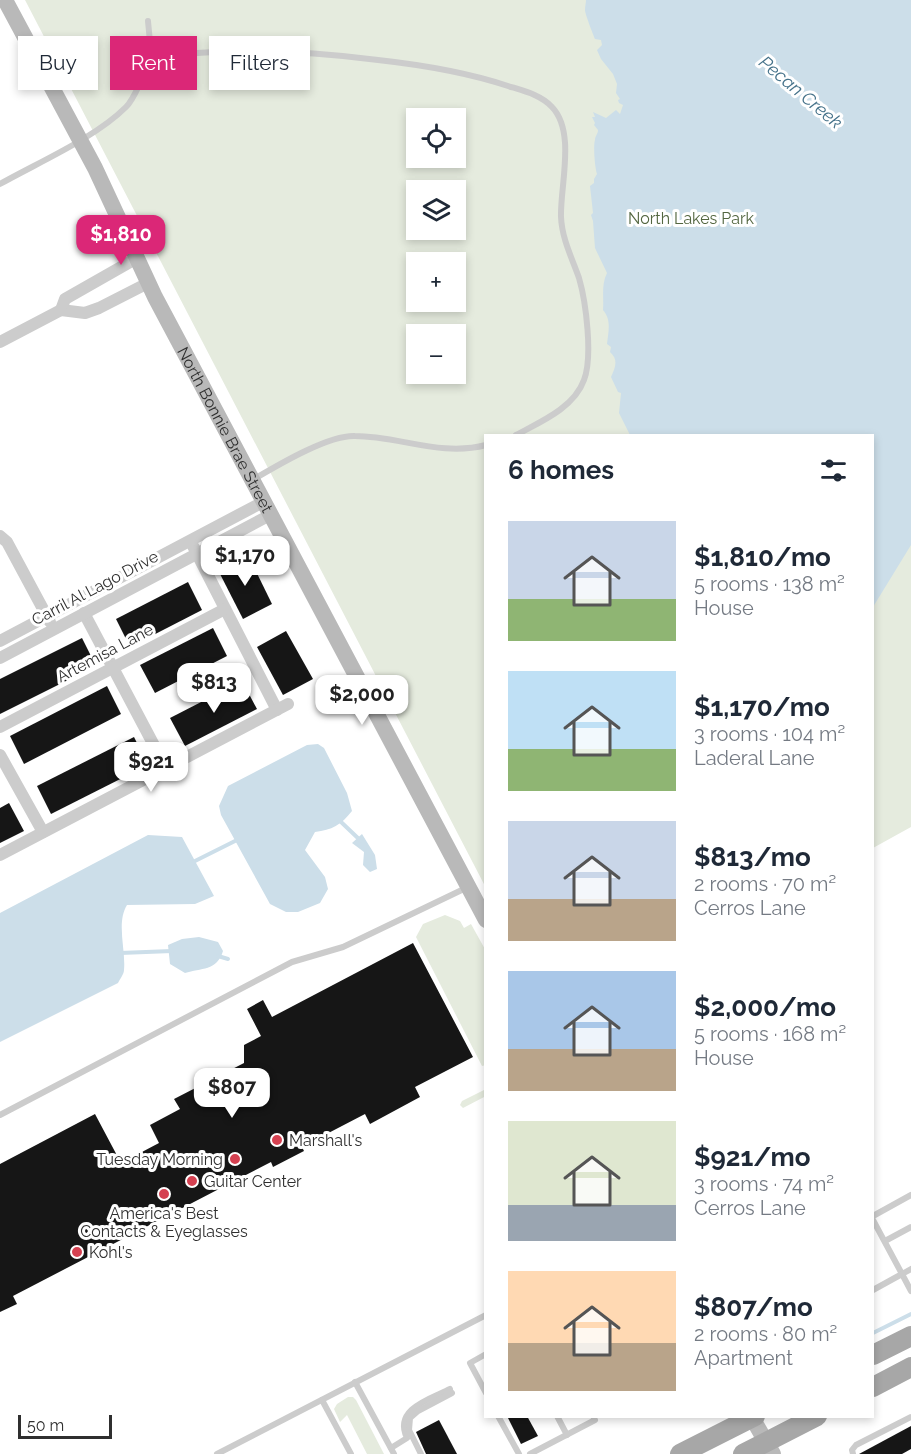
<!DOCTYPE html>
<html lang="en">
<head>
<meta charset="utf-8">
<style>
  :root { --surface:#fff; --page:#f6f6f7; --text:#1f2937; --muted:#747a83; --accent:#db2777 }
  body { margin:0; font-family:Raleway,sans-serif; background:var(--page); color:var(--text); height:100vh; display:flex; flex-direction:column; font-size:22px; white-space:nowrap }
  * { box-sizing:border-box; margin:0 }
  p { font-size:20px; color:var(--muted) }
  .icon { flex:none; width:33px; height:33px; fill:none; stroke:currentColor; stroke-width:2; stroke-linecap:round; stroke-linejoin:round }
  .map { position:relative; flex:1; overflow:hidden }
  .sheet { position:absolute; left:484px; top:434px; width:390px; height:984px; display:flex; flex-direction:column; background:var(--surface); border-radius:0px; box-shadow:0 3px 9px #0003 }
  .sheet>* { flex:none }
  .hud { position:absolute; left:18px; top:36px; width:376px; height:54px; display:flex; gap:12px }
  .tools { position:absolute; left:406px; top:108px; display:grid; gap:12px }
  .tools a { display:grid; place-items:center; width:60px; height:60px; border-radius:0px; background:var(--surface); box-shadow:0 3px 9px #0003; font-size:30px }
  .scale { position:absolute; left:18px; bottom:15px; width:94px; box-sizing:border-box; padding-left:6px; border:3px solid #2f2f2f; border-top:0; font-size:16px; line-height:21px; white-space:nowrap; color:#2f2f2f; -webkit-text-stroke:4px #fff; paint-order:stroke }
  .price { position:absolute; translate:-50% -51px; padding:0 14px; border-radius:12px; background:#fff; color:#222; font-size:20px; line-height:39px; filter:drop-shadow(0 2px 3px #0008) }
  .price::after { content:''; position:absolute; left:50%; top:36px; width:18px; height:14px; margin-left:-9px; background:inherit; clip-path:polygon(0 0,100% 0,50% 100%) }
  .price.active { background:var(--accent); color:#fff }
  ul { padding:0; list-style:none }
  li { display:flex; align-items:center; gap:18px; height:150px; padding:0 24px }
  li span { display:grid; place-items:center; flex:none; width:168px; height:120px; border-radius:0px; color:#555 }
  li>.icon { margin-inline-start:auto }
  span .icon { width:72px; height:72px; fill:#fffc; stroke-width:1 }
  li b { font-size:26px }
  h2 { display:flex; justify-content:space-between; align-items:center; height:72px; padding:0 24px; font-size:26px }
  .tag { padding:0 21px; border-radius:0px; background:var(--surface); box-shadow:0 3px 9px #0003; font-size:21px; line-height:54px }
  .tag.active { background:var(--accent); color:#fff }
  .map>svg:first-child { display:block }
</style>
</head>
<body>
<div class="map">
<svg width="911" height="1454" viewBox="0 0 911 1454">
  <rect width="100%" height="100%" fill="#fff"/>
  <g fill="#e5ebde" fill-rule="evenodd">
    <path d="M25 0H911V827L873 848V435H486V888ZM417 118H456V158H417ZM417 190H456V230H417ZM417 262H456V302H417ZM417 334H456V374H417Z"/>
    <polygon points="445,915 460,921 464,928 471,924 486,951 486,1065 482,1066 416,937 423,924"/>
    <polygon points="486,1089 486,1096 463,1108 460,1105 462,1101"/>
    <polygon points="348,1397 353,1397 356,1400 384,1454 367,1454 347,1415 340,1422 334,1409 337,1404"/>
  </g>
  <g fill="#ccdee9">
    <path d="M586 0H911V545L873 607V435H630L619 413 621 393 618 392 611 377C615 368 619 360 610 352L611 347 607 344C608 333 612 320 603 310 604 297 601 285 607 273L595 248 593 221 591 215 593 213 590 186 594 183V179L597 174C595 169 593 146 595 140 595 136 598 134 598 130L594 125 595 123 592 117H595L593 112 606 118 616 110 620 114 623 105 619 103 618 100 620 99 616 93 617 84 613 74 601 59 597 50 602 45 601 40 595 39C593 34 585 14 585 10 585 6 586 3 586 0Z"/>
    <path d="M318 744 324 748 347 793 352 811C341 825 332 830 315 832L305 850 325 877 328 889 320 903 298 912H286L270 904 221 815 219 806 228 786 307 745Z"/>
    <polygon points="362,834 375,855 377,869 370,872 363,865 364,852 352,843"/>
    <path d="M148 835 182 837 214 896 195 904 127 905C116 923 126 950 124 970 124 974 120 979 118 983L0 1042V913Z"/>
    <path d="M199 937 218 942 223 951C217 971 201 968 185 973L170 964 168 945 182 939Z"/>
  </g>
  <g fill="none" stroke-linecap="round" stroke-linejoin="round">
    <g stroke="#ccdee9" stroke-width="4">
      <polyline points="340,821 361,841"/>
      <polyline points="193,862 237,840"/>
      <polyline points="120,953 172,951"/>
      <polyline points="218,956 228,959"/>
      <polyline points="873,1333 911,1314"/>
    </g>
  </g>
  <g fill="#161616">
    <polygon points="248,555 272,604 243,619 218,570"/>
    <polygon points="188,582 202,610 130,647 116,619"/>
    <polygon points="213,628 227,656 155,693 140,665"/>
    <polygon points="286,631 313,679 283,695 257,647"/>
    <polygon points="82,638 96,666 0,714 0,679"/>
    <polygon points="242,681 257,709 185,746 170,718"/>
    <polygon points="107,686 121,714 24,764 10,736"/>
    <polygon points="134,737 148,765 51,814 37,786"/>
    <polygon points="9,803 24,831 0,843 0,808"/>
    <polygon points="413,943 473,1057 415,1087 420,1097 370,1124 365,1114 315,1140 302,1147 304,1151 273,1167 271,1162 13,1296 17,1304 0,1312 0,1164 95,1114 121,1163 159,1143 150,1125 180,1109 174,1099 244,1063 244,1045 261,1036 247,1009 263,1000 272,1017"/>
    <polygon points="507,1416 527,1416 538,1436 521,1444"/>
    <polygon points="439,1420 457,1454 426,1454 416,1432"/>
    <polygon points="911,1426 911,1449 902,1454 859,1454"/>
  </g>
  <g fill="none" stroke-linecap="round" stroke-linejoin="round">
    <g stroke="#ccc" stroke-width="6">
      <polyline points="148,21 152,63"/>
      <path d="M0 184C39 162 95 138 126 107 140 93 142 64 163 56 173 53 186 53 197 53 258 48 318 52 378 60 423 65 466 72 508 86 524 91 541 95 552 107 576 132 560 186 561 217 562 239 572 258 579 278 586 302 593 357 584 380 574 408 540 422 516 435"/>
      <path d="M254 479C278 465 328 435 355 436 399 436 441 457 486 445"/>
      <polyline points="0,1115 292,962 343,947 468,887"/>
      <polyline points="873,1216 911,1195"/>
      <polyline points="873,1220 902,1274 911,1269"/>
      <polyline points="885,1241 911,1227"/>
      <polyline points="873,1290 902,1274 911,1291"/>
      <polyline points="486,1354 470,1363 486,1393"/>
      <polyline points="355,1382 394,1454"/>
      <polyline points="322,1400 351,1454"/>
      <polyline points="498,1416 519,1454"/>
      <polyline points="557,1416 567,1435"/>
      <path d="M391 1448 407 1438C393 1409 430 1399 450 1389"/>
      <polyline points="217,1454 486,1315"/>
      <polyline points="421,1454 409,1430 410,1418 418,1411 452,1393"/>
      <polyline points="530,1454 595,1420 593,1416"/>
      <polyline points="853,1454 852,1450 856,1445 911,1417"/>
    </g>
    <g stroke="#ccc" stroke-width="12">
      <polyline points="137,258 65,299 61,310 85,313 99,308 148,283"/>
      <polyline points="0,342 61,310"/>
      <polyline points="0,536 7,542 50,622"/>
      <polyline points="193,546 277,710"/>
      <polyline points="84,613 166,768"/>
      <polyline points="0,641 263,502"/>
      <polyline points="0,658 270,515"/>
      <polyline points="0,727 225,609"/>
      <polyline points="0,755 43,832"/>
      <polyline points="0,855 288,704"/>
    </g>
    <g stroke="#b9b9b9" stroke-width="16">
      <path id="s1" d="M5 0 95 168 155 297 180 344 486 920"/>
      <polyline points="751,1416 773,1454"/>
    </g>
    <g stroke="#a7a7a7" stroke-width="20">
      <polyline points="873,1355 911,1336"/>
      <polyline points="873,1387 911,1367"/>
      <polyline points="680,1454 755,1416"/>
      <polyline points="743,1454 817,1416"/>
    </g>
  </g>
  <g fill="#d54151" stroke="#fff" stroke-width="2">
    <circle cx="277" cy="1140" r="6"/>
    <circle cx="235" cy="1159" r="6"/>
    <circle cx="192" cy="1181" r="6"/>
    <circle cx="164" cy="1194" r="6"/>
    <circle cx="77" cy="1252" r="6"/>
  </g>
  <g text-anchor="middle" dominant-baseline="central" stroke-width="6" stroke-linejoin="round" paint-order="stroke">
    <g font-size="16" fill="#536640" stroke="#fff">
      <text x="691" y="218">North Lakes Park</text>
    </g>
    <g font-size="16" fill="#2f2f2f" stroke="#fff">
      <text stroke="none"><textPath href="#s1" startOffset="483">North Bonnie Brae Street</textPath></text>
      <text transform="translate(95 588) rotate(-28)">Carril Al Lago Drive</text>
      <text transform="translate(105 653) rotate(-28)">Artemisa Lane</text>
    </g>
    <g font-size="16" fill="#2f2f2f" stroke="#fff" text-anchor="start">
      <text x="289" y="1140">Marshall's</text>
      <text x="223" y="1159" text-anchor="end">Tuesday Morning</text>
      <text x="204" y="1181">Guitar Center</text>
      <text x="164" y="1213" text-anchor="middle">America's Best<tspan x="164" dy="18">Contacts &amp; Eyeglasses</tspan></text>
      <text x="89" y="1252">Kohl's</text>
    </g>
    <g font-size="18" font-style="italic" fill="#447189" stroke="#fff">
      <text transform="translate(801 92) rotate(40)">Pecan Creek</text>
    </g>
  </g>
</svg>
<div class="tools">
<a><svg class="icon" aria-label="locate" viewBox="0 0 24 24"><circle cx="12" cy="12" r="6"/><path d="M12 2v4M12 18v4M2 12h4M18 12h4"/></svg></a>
<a><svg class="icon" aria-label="layers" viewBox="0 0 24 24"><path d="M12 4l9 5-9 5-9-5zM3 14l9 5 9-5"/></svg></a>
<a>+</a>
<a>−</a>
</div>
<div class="scale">50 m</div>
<b class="price active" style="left:121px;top:266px">$1,810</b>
<b class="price" style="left:245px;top:587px">$1,170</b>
<b class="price" style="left:214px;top:714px">$813</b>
<b class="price" style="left:362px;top:726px">$2,000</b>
<b class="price" style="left:151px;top:793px">$921</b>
<b class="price" style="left:232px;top:1119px">$807</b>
<div class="hud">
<a class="tag">Buy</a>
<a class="tag active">Rent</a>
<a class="tag">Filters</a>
</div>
<section class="sheet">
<h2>6 homes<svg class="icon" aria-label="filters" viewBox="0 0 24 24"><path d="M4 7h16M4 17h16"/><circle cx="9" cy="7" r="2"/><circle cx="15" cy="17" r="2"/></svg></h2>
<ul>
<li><span style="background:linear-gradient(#c9d6e8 65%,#8fb573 0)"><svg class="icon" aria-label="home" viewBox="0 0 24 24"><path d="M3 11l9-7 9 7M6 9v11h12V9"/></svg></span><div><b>$1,810/mo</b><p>5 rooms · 138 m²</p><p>House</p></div></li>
<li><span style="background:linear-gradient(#bfe0f5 65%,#8fb573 0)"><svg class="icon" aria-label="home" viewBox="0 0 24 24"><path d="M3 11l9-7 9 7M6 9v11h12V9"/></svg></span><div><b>$1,170/mo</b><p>3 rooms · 104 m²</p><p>Laderal Lane</p></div></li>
<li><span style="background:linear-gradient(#c9d6e8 65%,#b9a48a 0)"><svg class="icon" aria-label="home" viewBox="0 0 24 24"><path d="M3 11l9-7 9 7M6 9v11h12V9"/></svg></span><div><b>$813/mo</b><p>2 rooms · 70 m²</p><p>Cerros Lane</p></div></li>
<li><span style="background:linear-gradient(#a9c7e8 65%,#b9a48a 0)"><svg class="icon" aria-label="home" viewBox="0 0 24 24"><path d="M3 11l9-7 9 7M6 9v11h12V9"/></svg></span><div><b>$2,000/mo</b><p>5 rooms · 168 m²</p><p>House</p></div></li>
<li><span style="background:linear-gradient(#dfe7d0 70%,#9aa5b1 0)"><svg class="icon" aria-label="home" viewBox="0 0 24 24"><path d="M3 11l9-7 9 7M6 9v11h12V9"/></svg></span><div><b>$921/mo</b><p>3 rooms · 74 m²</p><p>Cerros Lane</p></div></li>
<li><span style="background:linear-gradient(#ffd9b3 60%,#b9a48a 0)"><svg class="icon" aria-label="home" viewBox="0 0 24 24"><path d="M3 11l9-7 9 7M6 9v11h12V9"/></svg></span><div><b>$807/mo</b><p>2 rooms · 80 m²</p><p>Apartment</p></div></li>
</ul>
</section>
</div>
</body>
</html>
